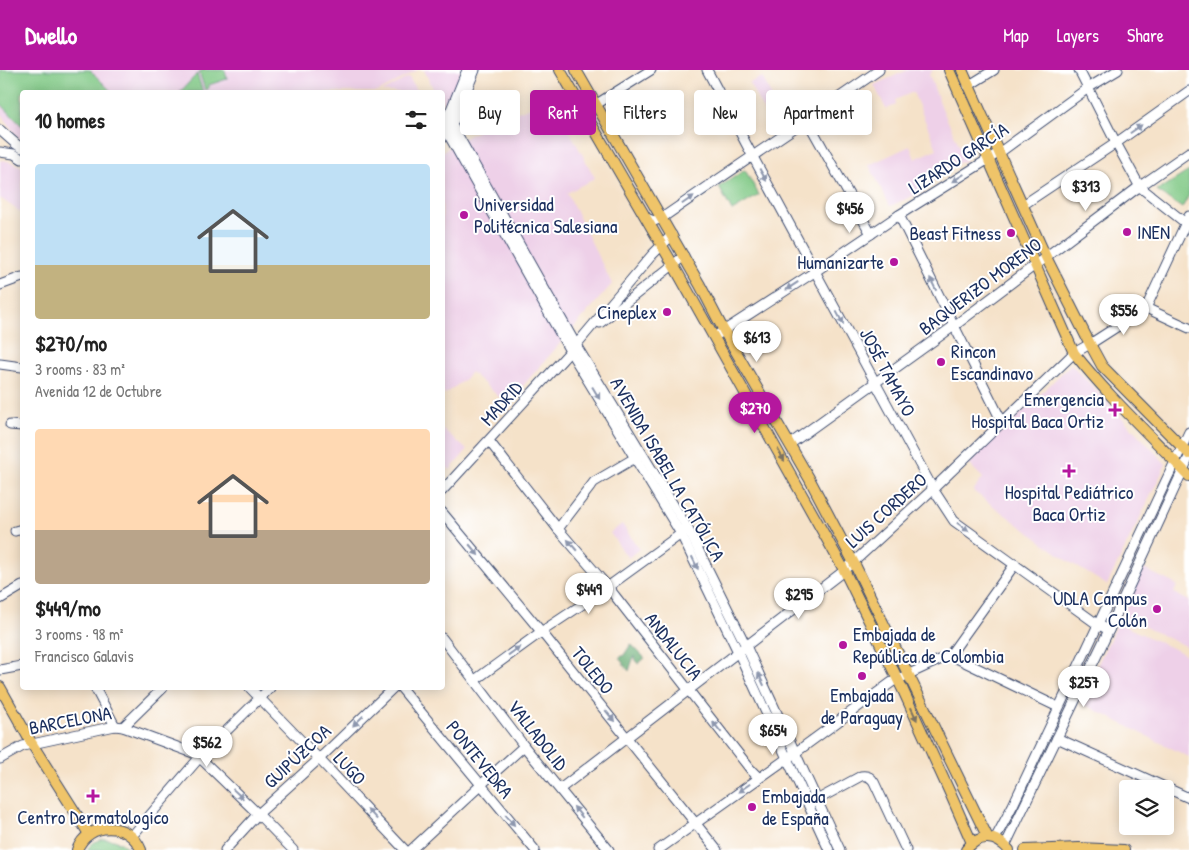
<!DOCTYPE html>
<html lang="en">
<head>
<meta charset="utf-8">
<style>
  :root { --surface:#fff; --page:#f2f2f2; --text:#222; --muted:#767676; --accent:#b5179e }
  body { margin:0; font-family:"Patrick Hand",sans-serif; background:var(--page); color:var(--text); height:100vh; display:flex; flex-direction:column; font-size:19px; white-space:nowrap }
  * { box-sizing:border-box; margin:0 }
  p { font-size:16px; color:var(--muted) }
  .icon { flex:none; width:28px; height:28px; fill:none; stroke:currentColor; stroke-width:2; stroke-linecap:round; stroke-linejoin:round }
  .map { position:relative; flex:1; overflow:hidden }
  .drawer { position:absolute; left:20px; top:20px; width:425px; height:600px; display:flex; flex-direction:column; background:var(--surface); border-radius:5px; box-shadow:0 2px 12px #0003 }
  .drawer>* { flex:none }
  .banner { position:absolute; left:460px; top:20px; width:475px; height:45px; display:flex; gap:10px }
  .tools { position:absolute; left:1119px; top:710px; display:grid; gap:10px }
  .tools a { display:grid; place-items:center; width:55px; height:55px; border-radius:5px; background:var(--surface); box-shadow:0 2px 12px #0003; font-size:25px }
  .price { position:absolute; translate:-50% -42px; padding:0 11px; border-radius:18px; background:#fff; color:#222; font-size:16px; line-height:32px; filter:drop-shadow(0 1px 2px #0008) }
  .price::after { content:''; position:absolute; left:50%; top:30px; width:15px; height:11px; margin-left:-8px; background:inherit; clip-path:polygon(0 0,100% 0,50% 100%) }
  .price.on { background:var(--accent); color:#fff }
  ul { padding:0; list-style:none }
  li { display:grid; align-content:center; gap:10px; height:265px; padding:0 15px }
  li span { display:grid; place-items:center; height:155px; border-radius:5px; color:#555 }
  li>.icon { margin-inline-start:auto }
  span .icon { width:90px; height:90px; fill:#fffc; stroke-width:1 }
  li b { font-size:21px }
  h2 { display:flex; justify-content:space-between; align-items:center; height:60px; padding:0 15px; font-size:21px }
  .tag { padding:0 18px; border-radius:5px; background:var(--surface); box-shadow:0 2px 12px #0003; font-size:18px; line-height:45px }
  .tag.on { background:var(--accent); color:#fff }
  header { display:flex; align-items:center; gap:30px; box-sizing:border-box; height:70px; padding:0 25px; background:var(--accent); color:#fff }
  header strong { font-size:24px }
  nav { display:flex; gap:28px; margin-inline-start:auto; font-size:18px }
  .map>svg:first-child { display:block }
</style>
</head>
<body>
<header>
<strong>Dwello</strong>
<nav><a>Map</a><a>Layers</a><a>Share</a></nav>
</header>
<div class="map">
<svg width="1189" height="780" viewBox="0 0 1189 780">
  <rect width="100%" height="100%" fill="#fff"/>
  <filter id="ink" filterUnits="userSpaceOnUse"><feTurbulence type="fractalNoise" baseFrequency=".02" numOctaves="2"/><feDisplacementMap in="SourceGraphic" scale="10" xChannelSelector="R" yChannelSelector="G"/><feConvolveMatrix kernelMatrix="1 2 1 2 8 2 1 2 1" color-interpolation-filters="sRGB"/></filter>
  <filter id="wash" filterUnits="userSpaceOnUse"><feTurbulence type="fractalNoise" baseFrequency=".0096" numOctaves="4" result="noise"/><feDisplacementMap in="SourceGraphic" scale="20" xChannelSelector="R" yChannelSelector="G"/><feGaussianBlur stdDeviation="1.12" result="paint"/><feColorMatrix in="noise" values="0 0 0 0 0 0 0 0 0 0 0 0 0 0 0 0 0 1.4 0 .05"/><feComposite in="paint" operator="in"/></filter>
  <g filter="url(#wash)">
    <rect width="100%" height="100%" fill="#f5e2c9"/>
    <g fill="#eed0e8">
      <polygon points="0,0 418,0 378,22 22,22 22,70 17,66 0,43"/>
      <polygon points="424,0 461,0 453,25 443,35 442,22 435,22"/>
      <polygon points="908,0 933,0 929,5 944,43 960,77 967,77 969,78 970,83 964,87 966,90 934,104 936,110 927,114 929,119 890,136 869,95 910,76 915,89 937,79 913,22 895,30 896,35 886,39 874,15"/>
      <polygon points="409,7 417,22 381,22"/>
      <polygon points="762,7 767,16 784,56 774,61 749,13"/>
      <polygon points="552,29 595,108 567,123 612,214 507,334 471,302 464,310 445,324 443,322 442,82 468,66 507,46"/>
      <polygon points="3,90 14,93 22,97 22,143 0,128 0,91"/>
      <polygon points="1071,294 1166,394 1107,515 1068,491 973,421 983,408 969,394"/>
      <polygon points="443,359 467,380 450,400 443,393"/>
      <polygon points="622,454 639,479 628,488 610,463"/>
      <polygon points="1144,499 1177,515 1174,523 1189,531 1189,578 1122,546"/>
      <polygon points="1118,553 1189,586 1189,687 1079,632"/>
    </g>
    <g fill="#7fc884" stroke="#4d7c71">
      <polygon points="0,0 90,0 112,22 22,22 22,56 0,33"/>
      <polygon points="204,0 225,0 227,9 209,15 209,18 205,20 199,2"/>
      <polygon points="197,4 203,22 180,22"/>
      <polygon points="745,100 759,125 732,141 719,117"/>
      <polygon points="1189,101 1189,125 1182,138 1157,121"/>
      <path d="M103 769C115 769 122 772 130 780H87C90 774 97 770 103 769Z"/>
    </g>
    <polygon fill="#67ac72" stroke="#416e68" points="631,574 645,588 638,594 634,586 629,601 619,588 624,585"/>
  </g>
  <g filter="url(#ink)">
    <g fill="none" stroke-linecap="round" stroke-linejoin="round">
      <g stroke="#3c4a6e" stroke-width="11">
        <g id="minor">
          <polyline points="707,0 752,85 933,419 954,451 1097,554 1109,560"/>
          <polyline points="1079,0 1116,73 1140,117 1183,151 1189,154"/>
          <polyline points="968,16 994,0"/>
          <polyline points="584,42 651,0"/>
          <polyline points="447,46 576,275 688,459 746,576 840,780"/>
          <polyline points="444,50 450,42 467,0"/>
          <polyline points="807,50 871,164"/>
          <polyline points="442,53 570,281 681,464 741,588 829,780"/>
          <polyline points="0,60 16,74 22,78"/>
          <polyline points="442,66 455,49 475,0"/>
          <polyline points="0,82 14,84 22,89"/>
          <polyline points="1023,135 1116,73 1189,21"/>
          <polyline points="899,145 1002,352"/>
          <path d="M646 148 654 151 662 148C734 98 807 50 879 0"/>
          <polyline points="0,215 22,207"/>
          <polyline points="1146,238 1189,258"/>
          <polyline points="600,253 684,186"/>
          <polyline points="714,267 816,201 899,145 1003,80 1088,18 1118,0"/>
          <polyline points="0,294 22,297"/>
          <polyline points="10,355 22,356"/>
          <polyline points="489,371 558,459 608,517 751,700 759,708"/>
          <polyline points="790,374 958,253 1136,119 1189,82"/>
          <polyline points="442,421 576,275 652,185 672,165"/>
          <polyline points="442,442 544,565 717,780"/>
          <polyline points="558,459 594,412 640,385"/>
          <polyline points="15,461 22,459"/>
          <polyline points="0,529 22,516"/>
          <polyline points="442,568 524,676 609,780"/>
          <polyline points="950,585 1058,637"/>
          <polyline points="0,600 22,596"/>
          <polyline points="475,610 541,562 598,524 685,461"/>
          <polyline points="95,618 115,656"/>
          <polyline points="250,618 319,689 405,780"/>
          <polyline points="401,618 535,780"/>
          <polyline points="123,657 163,618"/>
          <polyline points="1057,668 1189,728"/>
          <polyline points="0,689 23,676 115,656 123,657 196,684 258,744 293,780"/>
          <polyline points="560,719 845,500 933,419 1074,283 1090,274 1146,238 1189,146"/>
          <path d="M813 732 861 706C867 705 871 707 874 712L906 780"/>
          <polyline points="132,766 200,687 270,618"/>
          <polyline points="995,769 1013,735 1189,362"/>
          <polyline points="1005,776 1109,560 1189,387"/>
          <polyline points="225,780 256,746 319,689 393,618"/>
          <polyline points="411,780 483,713 524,676"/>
          <polyline points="658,780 799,680 892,612 950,585 1015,494"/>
        </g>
      </g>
      <g stroke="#3c4a6e" stroke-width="12">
        <g id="major">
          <polyline points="560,0 679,205 843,498 902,618 950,723 972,773"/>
          <polyline points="576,0 700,215 724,261 809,408 855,495 988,768"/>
          <path d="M949 0 1074 283C1109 327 1150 365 1189 406"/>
          <polyline points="962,0 1046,187 1090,274 1102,296 1189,384"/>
          <polyline points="0,617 32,674 89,764"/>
          <path d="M77 780C88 751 130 751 141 780"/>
          <path d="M966 780C979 763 996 765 1009 780"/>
          <polyline points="1025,780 1079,778 1124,780"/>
        </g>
      </g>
      <use href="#minor" stroke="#fff" stroke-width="9"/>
      <use href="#major" stroke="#efc469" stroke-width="10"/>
    </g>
    <defs><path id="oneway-solid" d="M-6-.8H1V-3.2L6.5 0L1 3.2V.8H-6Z" transform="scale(1.25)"/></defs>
    <g fill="#8d97ae">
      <use href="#oneway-solid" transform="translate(1136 59) rotate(-35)"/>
      <use href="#oneway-solid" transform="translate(763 105) rotate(61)"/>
      <use href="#oneway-solid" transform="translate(958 108) rotate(148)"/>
      <use href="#oneway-solid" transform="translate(688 130) rotate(-35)"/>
      <use href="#oneway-solid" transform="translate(933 214) rotate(-116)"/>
      <use href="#oneway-solid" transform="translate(792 216) rotate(147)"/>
      <use href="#oneway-solid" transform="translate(840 248) rotate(62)"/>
      <use href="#oneway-solid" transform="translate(596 323) rotate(59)"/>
      <use href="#oneway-solid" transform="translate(963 457) rotate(36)"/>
      <use href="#oneway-solid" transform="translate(572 475) rotate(-130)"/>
      <use href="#oneway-solid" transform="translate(474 480) rotate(50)"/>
      <use href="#oneway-solid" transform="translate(695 493) rotate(64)"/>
      <use href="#oneway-solid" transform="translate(514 581) rotate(-36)"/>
      <use href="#oneway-solid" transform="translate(761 609) rotate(-115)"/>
      <use href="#oneway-solid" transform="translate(610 646) rotate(51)"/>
      <use href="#oneway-solid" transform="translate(358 651) rotate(136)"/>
      <use href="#oneway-solid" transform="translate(717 657) rotate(-128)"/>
      <use href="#oneway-solid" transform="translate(744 718) rotate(145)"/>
      <use href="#oneway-solid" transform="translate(238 724) rotate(43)"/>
      <use href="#oneway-solid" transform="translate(578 742) rotate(-129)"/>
      <use href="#oneway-solid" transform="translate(372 744) rotate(-133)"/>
      <use href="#oneway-solid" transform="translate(510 750) rotate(50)"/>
    </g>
    <g fill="#7a7263">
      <use href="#oneway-solid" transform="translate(781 385) rotate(61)"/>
      <use href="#oneway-solid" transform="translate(914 644) rotate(65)"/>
    </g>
  </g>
  <g fill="#b5179e" stroke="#fff" stroke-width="2">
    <circle cx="464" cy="145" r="5"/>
    <circle cx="1127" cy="162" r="5"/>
    <circle cx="1011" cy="163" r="5"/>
    <circle cx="894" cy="192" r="5"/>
    <circle cx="667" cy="242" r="5"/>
    <circle cx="941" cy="292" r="5"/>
    <path d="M1112.5 332.5h5v5h5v5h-5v5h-5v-5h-5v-5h5z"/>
    <path d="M1066.5 393.5h5v5h5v5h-5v5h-5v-5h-5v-5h5z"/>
    <circle cx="1157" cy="539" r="5"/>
    <circle cx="843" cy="575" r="5"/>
    <circle cx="862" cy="606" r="5"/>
    <path d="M90.5 718.5h5v5h5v5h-5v5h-5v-5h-5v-5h5z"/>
    <circle cx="752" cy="737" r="5"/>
  </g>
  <g text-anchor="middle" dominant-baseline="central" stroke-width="4" stroke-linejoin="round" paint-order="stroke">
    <g font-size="19" fill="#1b2f5e" stroke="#fff">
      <text transform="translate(958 88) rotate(-33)">LIZARDO GARCÍA</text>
      <text transform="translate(980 216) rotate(-37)">BAQUERIZO MORENO</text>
      <text transform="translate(888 302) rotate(62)">JOSÉ TAMAYO</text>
      <text transform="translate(501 333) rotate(-48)">MADRID</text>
      <text transform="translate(668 399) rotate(60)">AVENIDA ISABEL LA CATÓLICA</text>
      <text transform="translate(886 440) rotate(-42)">LUIS CORDERO</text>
      <text transform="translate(674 576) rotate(52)">ANDALUCIA</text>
      <text transform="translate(593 600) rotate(51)">TOLEDO</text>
      <text transform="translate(70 650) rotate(-11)">BARCELONA</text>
      <text transform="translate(538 665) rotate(52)">VALLADOLID</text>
      <text transform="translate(297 686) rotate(-43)">GUIPÚZCOA</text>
      <text transform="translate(480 689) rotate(51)">PONTEVEDRA</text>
      <text transform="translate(350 698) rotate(47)">LUGO</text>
    </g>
    <g font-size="19" fill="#1b2f5e" stroke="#fff" text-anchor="start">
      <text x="474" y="134">Universidad<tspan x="474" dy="22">Politécnica Salesiana</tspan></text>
      <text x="1137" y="162">INEN</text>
      <text x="1001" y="163" text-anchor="end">Beast Fitness</text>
      <text x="884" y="192" text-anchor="end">Humanizarte</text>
      <text x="657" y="242" text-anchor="end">Cineplex</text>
      <text x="951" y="281">Rincon<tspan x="951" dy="22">Escandinavo</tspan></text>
      <text x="1104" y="329" text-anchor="end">Emergencia<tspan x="1104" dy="22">Hospital Baca Ortiz</tspan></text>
      <text x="1069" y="422" text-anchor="middle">Hospital Pediátrico<tspan x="1069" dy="22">Baca Ortiz</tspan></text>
      <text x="1147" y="528" text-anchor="end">UDLA Campus<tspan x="1147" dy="22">Colón</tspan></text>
      <text x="853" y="564">Embajada de<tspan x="853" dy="22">República de Colombia</tspan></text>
      <text x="862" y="625" text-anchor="middle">Embajada<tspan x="862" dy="22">de Paraguay</tspan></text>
      <text x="762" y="726">Embajada<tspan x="762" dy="22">de España</tspan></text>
      <text x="93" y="747" text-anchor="middle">Centro Dermatologico</text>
    </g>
  </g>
</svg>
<div class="tools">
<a><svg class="icon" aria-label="layers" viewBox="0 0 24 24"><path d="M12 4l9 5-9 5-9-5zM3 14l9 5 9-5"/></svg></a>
</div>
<b class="price" style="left:1086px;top:142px">$313</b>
<b class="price" style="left:850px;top:164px">$456</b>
<b class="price" style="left:1124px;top:266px">$556</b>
<b class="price" style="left:757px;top:293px">$613</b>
<b class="price on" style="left:755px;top:364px">$270</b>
<b class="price" style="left:589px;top:545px">$449</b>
<b class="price" style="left:799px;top:550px">$295</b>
<b class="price" style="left:1084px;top:638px">$257</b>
<b class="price" style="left:773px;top:686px">$654</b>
<b class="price" style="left:207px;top:698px">$562</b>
<div class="banner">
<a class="tag">Buy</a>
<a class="tag on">Rent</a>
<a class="tag">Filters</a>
<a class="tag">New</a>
<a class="tag">Apartment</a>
</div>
<section class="drawer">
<h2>10 homes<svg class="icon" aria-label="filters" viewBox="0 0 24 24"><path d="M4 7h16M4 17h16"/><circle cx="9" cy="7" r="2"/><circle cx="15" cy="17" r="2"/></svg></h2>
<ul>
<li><span style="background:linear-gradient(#bfe0f5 65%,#c2b280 0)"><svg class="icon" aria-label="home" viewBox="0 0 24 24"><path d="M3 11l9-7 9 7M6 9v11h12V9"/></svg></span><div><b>$270/mo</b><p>3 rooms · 83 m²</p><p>Avenida 12 de Octubre</p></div></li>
<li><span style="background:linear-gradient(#ffd9b3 65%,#b9a48a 0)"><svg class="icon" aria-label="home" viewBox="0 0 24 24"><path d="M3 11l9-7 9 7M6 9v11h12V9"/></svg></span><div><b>$449/mo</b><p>3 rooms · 98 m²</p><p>Francisco Galavis</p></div></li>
</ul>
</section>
</div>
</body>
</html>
